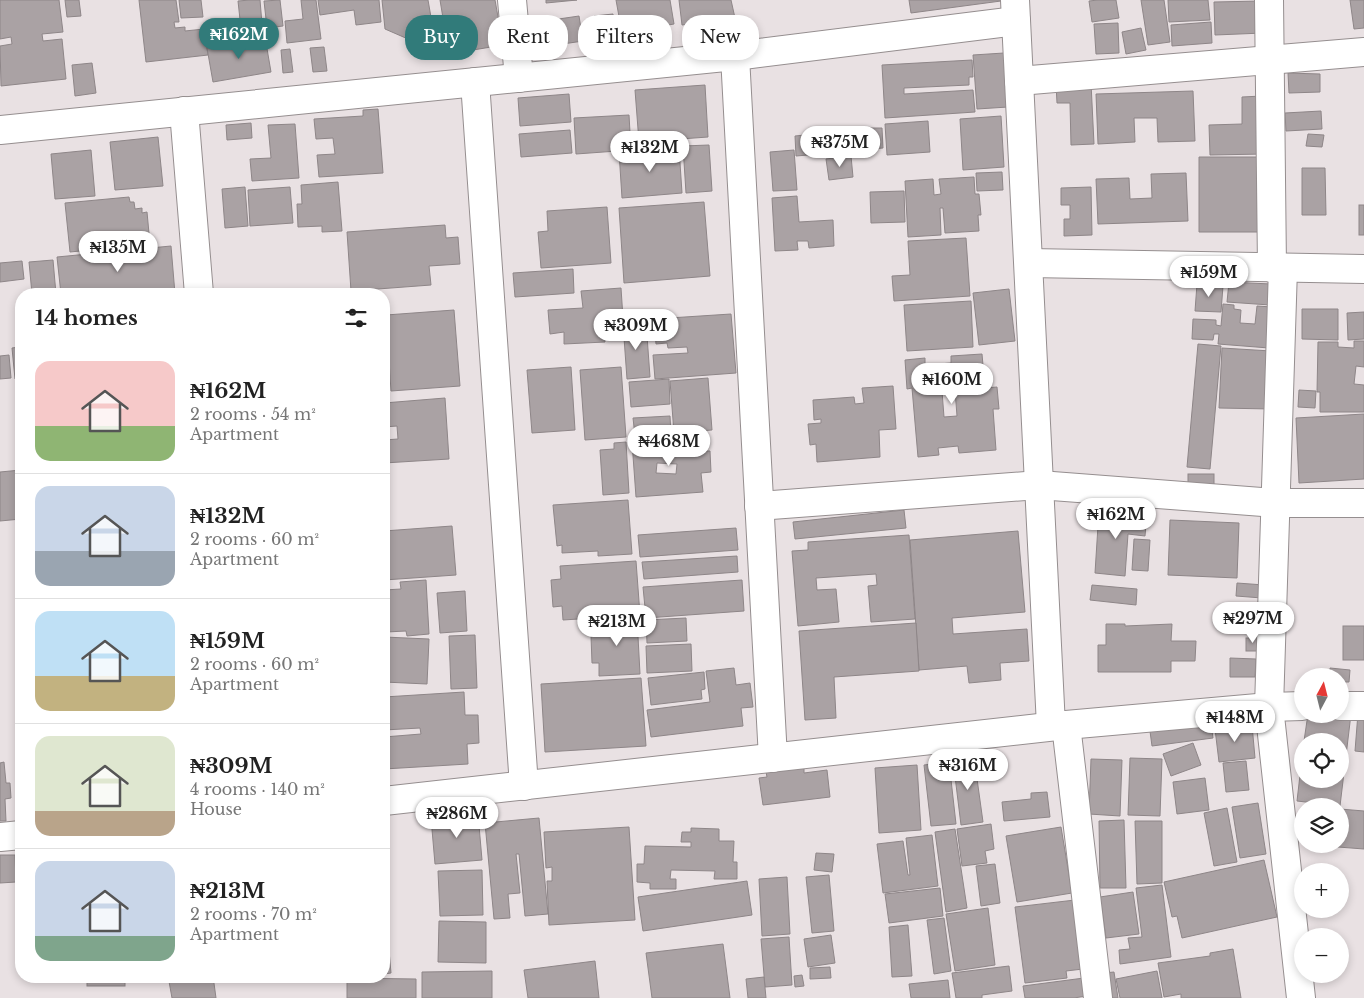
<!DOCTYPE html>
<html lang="en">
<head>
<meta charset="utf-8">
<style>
  :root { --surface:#fff; --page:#f2f2f2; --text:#222; --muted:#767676; --line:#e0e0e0; --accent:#317b7a }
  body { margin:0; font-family:"Libre Baskerville",serif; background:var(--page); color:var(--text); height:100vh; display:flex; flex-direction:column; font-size:19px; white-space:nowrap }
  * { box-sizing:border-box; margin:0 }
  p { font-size:16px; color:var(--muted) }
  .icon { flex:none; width:28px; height:28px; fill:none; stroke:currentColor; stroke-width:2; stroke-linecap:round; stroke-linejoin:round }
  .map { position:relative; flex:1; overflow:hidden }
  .drawer { position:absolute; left:15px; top:288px; width:375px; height:695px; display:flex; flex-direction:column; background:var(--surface); border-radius:20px; box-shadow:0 2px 8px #0003 }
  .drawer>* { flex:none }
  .hud { position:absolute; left:405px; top:15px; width:475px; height:45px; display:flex; gap:10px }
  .needle { width:32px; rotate:7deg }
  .controls { position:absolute; left:1294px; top:668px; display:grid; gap:10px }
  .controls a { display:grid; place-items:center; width:55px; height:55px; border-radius:50%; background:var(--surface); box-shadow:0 2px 8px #0003; font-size:25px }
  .price { position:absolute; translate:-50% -42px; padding:0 11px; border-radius:18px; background:#fff; color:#222; font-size:16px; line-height:32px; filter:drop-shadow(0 1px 2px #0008) }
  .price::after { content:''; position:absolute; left:50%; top:30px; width:15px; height:11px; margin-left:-8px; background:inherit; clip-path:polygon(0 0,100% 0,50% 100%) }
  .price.current { background:var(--accent); color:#fff }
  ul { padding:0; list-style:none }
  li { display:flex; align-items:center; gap:15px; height:125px; padding:0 20px }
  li+li { border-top:1px solid var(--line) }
  li span { display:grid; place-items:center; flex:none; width:140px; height:100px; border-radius:15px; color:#555 }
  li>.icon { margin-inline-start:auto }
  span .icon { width:60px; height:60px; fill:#fffc; stroke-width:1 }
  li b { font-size:21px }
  h2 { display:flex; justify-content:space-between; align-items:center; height:60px; padding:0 20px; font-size:21px }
  .tag { padding:0 18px; border-radius:20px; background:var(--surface); box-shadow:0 2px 8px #0003; font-size:18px; line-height:45px }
  .tag.current { background:var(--accent); color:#fff }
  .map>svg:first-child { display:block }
</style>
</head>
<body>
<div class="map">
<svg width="1364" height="998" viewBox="0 0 1364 998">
  <rect width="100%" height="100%" fill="#e9e1e3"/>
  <g fill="#aaa2a4" stroke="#8e8688" fill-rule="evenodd">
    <polygon points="0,0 59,0 63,32 42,34 43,41 62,39 66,79 1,86 0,46 12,44 11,37 0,39"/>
    <polygon points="65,0 79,0 81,16 67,17"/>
    <polygon points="139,0 176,0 179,22 174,22 175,28 185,27 185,31 204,29 208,55 146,62"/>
    <polygon points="179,0 201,0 203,17 181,18"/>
    <polygon points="250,0 260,0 263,36 242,38 238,1"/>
    <polygon points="280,0 283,26 267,28 264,1"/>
    <polygon points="301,0 316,0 321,39 287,43 285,21 303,19"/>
    <polygon points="318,0 379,0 381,22 356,25 354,10 320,15"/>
    <polygon points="382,0 428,0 436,46 408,39 385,29"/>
    <polygon points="440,0 495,0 503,45 449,54"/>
    <polygon points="546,0 577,0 546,3"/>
    <polygon points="616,0 670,0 674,24 622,33"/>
    <polygon points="679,0 731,0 735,18 682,25"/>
    <polygon points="909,0 1001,0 1001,1 911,13"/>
    <polygon points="1098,0 1116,0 1119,18 1092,22 1089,1"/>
    <polygon points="1141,0 1164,0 1170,42 1148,45"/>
    <polygon points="1168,0 1208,0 1210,20 1169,22"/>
    <polygon points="1350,0 1364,0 1364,28 1354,29"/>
    <polygon points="1261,1 1263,33 1215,35 1214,2"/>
    <polygon points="613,14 615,39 596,40 594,16"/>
    <polygon points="579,16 583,41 549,46 545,21"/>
    <polygon points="1211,22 1212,43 1172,46 1171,25"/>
    <polygon points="1118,23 1119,53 1096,54 1094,24"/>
    <polygon points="1141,28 1146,50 1126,54 1122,32"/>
    <polygon points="265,37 271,72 213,82 207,48"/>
    <polygon points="324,47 327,71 313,72 310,48"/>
    <polygon points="290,49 293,72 283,73 281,50"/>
    <polygon points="1004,53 1008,107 977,109 973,55"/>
    <polygon points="972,60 973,77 969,77 969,85 904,88 904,94 973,90 975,112 885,118 882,65"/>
    <polygon points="92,63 96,93 75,96 72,65"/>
    <polygon points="1288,73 1320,74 1320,92 1289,93"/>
    <polygon points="1091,83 1094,144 1071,145 1070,103 1057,103 1056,84"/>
    <polygon points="705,85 708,137 639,142 635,90"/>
    <polygon points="1193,91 1195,141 1158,142 1157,118 1134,118 1135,142 1098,144 1096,94"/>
    <polygon points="569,94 571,122 520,126 518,98"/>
    <polygon points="1262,96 1264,154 1210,155 1209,125 1242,124 1242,97"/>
    <polygon points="378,109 383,173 319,177 317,155 335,154 333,138 316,139 314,119 363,116 363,110"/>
    <polygon points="1321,111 1322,129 1286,131 1285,113"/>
    <polygon points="629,115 631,150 576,154 574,118"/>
    <polygon points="1001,116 1004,167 963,170 960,119"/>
    <polygon points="928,121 930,152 887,155 885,124"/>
    <polygon points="251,123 252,138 227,140 226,125"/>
    <polygon points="295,124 299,178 252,181 250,159 271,158 268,125"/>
    <polygon points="869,128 882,128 883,148 870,149"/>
    <polygon points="866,129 868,150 796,156 795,136"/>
    <polygon points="570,130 572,153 521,157 519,134"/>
    <polygon points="1308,134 1324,135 1322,147 1306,146"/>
    <polygon points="158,137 163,186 115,190 110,142"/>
    <polygon points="709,145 712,191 686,193 683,146"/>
    <polygon points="679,148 682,193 622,198 619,152"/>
    <polygon points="91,150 95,196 55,199 51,154"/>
    <polygon points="794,150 797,190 773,191 770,152"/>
    <polygon points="851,156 853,177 829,180 826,159"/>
    <polygon points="1199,157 1262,157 1266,232 1199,232"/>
    <polygon points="1302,168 1325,168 1326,215 1302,215"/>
    <polygon points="1002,172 1003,190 977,191 976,173"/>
    <polygon points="1186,173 1188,221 1098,224 1096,179 1129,178 1130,199 1152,198 1151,174"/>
    <polygon points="974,177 975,194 979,194 981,215 978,215 979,231 945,233 943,208 940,208 941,235 908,237 905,181 933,179 934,195 941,194 939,179"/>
    <polygon points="338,182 342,231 322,232 322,226 298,227 297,204 302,204 301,185"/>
    <polygon points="245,187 248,226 225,228 222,189"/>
    <polygon points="290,187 293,223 250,226 248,190"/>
    <polygon points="1091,187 1092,235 1064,236 1064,219 1070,219 1070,205 1061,205 1061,188"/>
    <polygon points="904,191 905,222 871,223 870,192"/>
    <polygon points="797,196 799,222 833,220 834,246 809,248 808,241 797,241 798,250 775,251 772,198"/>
    <polygon points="129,197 130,202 134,202 135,209 142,208 142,213 147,212 150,244 70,252 65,203"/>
    <polygon points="704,202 710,276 624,283 619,208"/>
    <rect x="1359" y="205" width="5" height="30"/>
    <polygon points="607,207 611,263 541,268 538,232 548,231 547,211"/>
    <polygon points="445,225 446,238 458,237 460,264 429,266 431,285 351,291 347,232"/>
    <polygon points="966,238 970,296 894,301 892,276 910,275 908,241"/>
    <polygon points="171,246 175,294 61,294 57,257"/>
    <polygon points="53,260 56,294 32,294 29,262"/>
    <polygon points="22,261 24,279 0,282 0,263"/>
    <polygon points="573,269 574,293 515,297 513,273"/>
    <polygon points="1229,282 1271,284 1270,305 1227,302"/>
    <polygon points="1197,284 1223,286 1221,312 1195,311"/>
    <polygon points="621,288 623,318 603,319 605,342 564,344 564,332 550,334 548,310 583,308 581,291"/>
    <polygon points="1009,289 1015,341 979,345 973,293"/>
    <polygon points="345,291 346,294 314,294 314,293"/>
    <polygon points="971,301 973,347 907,351 904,305"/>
    <polygon points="1223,304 1234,305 1234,309 1241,310 1240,323 1255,324 1257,306 1272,307 1269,348 1218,344 1219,334 1214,334 1213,340 1192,339 1193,319 1216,320 1216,325 1221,326"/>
    <polygon points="1302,309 1338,309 1338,340 1302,339"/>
    <polygon points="454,310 460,386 391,391 386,315"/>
    <polygon points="1364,312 1364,339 1348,340 1347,313"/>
    <polygon points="731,314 736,373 655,379 653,355 688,353 687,347 668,348 667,343 656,344 654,319"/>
    <polygon points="646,322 650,377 627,379 623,324"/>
    <polygon points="18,332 21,332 21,378 15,379 12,348 19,347"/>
    <polygon points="1354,341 1364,341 1364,367 1356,366 1354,384 1364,385 1364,412 1320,412 1320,392 1317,392 1318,342 1338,342 1338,347 1354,348"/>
    <polygon points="1198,344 1221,346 1210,469 1187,467"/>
    <polygon points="1222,348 1271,351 1271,409 1219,408"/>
    <path d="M982 354 985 388 997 387 999 409H993L996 450 959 453 958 446 938 448 939 455 918 457 912 388 907 389 905 360 925 358V365L951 363V356ZM955 390 957 416 944 417 942 391Z"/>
    <polygon points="9,355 11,378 0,379 0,356"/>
    <polygon points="571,367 575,430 532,433 527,370"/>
    <polygon points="621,367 626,437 585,440 580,370"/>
    <polygon points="708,378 712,430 674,433 670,381"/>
    <polygon points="669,379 670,404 631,407 629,382"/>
    <polygon points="893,386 896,429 879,430 880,457 817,462 816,444 810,445 808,424 821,423 821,419 814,420 813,400 854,397 855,404 864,403 862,388"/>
    <polygon points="1299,390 1316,391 1315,408 1298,407"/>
    <polygon points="445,398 449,459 384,463 384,440 398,439 397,426 384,427 384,403"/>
    <polygon points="1364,414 1364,479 1299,483 1296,418"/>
    <polygon points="670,416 671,434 635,436 633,418"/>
    <path d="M699 437 700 451H710L711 472 701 473 703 492 636 497 632 442ZM657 463 677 464 676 474 656 473Z"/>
    <polygon points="626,442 629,493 603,495 600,450 614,449 614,443"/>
    <polygon points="21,470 21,519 0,521 0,472"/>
    <rect x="1188" y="474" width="26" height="32"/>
    <polygon points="628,500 632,554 598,556 598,551 562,553 562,545 557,546 553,505"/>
    <polygon points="904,510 906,528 795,539 793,522"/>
    <polygon points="1099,510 1147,514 1145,536 1128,534 1125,576 1095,573"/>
    <polygon points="1170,520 1239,523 1237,578 1168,575"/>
    <polygon points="452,526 456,575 384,580 384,531"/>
    <polygon points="736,528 738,550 640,557 638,535"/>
    <polygon points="1018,531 1025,612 952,618 953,634 1027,629 1029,661 1000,663 1001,680 969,683 967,666 919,670 910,540"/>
    <polygon points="909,535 915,619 871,622 868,586 877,585 876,574 816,578 817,590 836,589 839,622 798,626 792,551 808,550 808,542"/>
    <polygon points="1134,539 1150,540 1148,571 1132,570"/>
    <polygon points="737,556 738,572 644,579 642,562"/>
    <polygon points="636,561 640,615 563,620 562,606 553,607 551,580 561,579 560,566"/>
    <polygon points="426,580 429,634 407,636 406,631 386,632 384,590 401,589 400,582"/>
    <polygon points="742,580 744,611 646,618 643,587"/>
    <polygon points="1237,583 1264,585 1262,598 1236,596"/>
    <polygon points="1092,585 1137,589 1136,605 1090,600"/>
    <polygon points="465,591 467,631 440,633 437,593"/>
    <polygon points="637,618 640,674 599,676 599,663 592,663 591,636 597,636 597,621"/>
    <polygon points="686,618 687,641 647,643 646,620"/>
    <polygon points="916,623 919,671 834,677 836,718 805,720 799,631"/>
    <polygon points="1106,624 1125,624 1125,626 1172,624 1171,641 1196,641 1195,661 1171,661 1171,672 1098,672 1098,645 1106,645"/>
    <rect x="1343" y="626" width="21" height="34"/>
    <polygon points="475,635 477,688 451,689 449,636"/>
    <polygon points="384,637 429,639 427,684 384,682"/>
    <rect x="1246" y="638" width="15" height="13"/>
    <polygon points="691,644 692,671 647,673 646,646"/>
    <polygon points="1230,658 1256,659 1255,677 1230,677"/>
    <polygon points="734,668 736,685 750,683 753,707 741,708 743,726 651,737 647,710 710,702 706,671"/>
    <polygon points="1330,668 1350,670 1349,682 1340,682 1340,676 1330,676"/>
    <polygon points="704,672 705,689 701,690 702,699 651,705 648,678"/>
    <polygon points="641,678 646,746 545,752 541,684"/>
    <polygon points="464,692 465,715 478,715 479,743 467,744 468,764 384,769 384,737 421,734 420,728 384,730 384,697"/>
    <polygon points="1358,713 1364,713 1364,752 1355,751"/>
    <polygon points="1308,714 1351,714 1340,806 1297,801 1302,758 1302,779 1340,779 1340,741 1304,741"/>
    <polygon points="1210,717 1213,738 1152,746 1149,724"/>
    <polygon points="1252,725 1255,758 1219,762 1215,729"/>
    <polygon points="16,731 21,731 21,792"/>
    <polygon points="1193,743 1201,765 1171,776 1163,754"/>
    <polygon points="974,757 983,822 961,825 953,760"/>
    <polygon points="1130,758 1162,759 1160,816 1128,815"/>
    <polygon points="1091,759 1122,760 1120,816 1089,814"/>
    <polygon points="1246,761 1249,790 1226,792 1223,763"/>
    <polygon points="4,762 6,783 10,783 11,798 5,799 6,821 0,821 0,763"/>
    <polygon points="949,762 956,824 931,826 924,765"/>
    <polygon points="917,765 921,830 879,833 875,768"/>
    <polygon points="804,767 804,773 827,770 830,797 763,805 759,778 767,777 766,772"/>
    <polygon points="1205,778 1209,810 1177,814 1173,782"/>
    <polygon points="1047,792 1050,817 1004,821 1002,802 1031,799 1031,793"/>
    <polygon points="1258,803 1266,854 1240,858 1232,807"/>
    <polygon points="1227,808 1237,862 1214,866 1204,813"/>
    <polygon points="1340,809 1364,811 1364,849 1325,846 1325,844 1340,844"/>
    <polygon points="478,814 482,860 435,864 431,818"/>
    <polygon points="539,818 548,914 525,916 519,854 516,854 520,893 508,894 510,918 494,919 485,823"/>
    <polygon points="1124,820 1126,888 1100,888 1099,821"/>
    <polygon points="1135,821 1162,821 1162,883 1137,884"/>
    <polygon points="991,824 994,849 985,851 987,863 962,866 957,829"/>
    <polygon points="629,827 635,920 549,925 547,881 552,881 552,867 546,868 544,832"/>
    <polygon points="1061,827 1072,893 1017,902 1006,836"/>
    <polygon points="691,828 719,829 719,841 734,841 733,862 737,862 737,879 714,879 715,871 671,870 670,879 676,879 676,889 650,889 650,883 637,882 637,864 644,864 645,846 691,847 691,842 681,842 682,832 691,832"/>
    <polygon points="955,829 967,908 946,912 935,832"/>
    <polygon points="932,835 938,886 883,893 877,844 903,841 908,875 910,875 906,838"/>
    <polygon points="816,853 834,854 832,872 814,870"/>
    <polygon points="0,855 15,855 16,882 0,883"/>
    <polygon points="1264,860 1277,917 1182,938 1177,916 1172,917 1164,882"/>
    <polygon points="995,864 1000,903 981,906 976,866"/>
    <polygon points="482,870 483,915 440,916 438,871"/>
    <polygon points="829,875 834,931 812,933 806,877"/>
    <polygon points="787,877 790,934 762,936 759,879"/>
    <polygon points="747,881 752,915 643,931 638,897"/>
    <polygon points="1162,885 1171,957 1120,964 1119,950 1130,949 1128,938 1142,937 1136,888"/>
    <polygon points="940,888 943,916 889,923 885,894"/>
    <polygon points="1133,892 1139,934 1106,938 1100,897"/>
    <polygon points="1075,900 1083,969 1066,971 1067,978 1025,983 1015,907"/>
    <polygon points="988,908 995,965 955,971 946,914"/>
    <polygon points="944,918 951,971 934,974 927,920"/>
    <polygon points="439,921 486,922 486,963 438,962"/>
    <polygon points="908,925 912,976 892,977 889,927"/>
    <polygon points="384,928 387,928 391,973 384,974"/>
    <polygon points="831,935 835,963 808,967 804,939"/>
    <polygon points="789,937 792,985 765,987 761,939"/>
    <polygon points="723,944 730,998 652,998 646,953"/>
    <polygon points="1233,949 1241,998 1181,998 1181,994 1164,997 1158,963 1210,956 1210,953"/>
    <polygon points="595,961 599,998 528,998 524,970"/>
    <polygon points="1009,966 1012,991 982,995 982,998 956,998 952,973"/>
    <polygon points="830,967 831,978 810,979 810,968"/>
    <polygon points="492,971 492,998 422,998 422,972"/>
    <polygon points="1157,971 1162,998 1120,998 1116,979"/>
    <polygon points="1114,972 1118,998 1108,998 1104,973"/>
    <polygon points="802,975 804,986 795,987 794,976"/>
    <rect x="87" y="976" width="38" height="10"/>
    <polygon points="168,976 213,976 216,998 172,998"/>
    <polygon points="764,977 766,998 748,998 746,979"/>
    <polygon points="347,978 416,979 416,998 347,998"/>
    <polygon points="1084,978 1086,996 1074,998 1025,998 1023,986"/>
    <polygon points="948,980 950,998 911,998 909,984"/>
  </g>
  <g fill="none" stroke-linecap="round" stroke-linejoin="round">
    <g stroke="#958e8f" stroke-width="30">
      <g id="minor">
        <polyline points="512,0 519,78"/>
        <polyline points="1015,0 1051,726"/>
        <polyline points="1269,0 1272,268"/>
        <polyline points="735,56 773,758"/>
        <polyline points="1019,81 1364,52"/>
        <polyline points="475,82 524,786"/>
        <polyline points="184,111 199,294"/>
        <polyline points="0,130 735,56 1016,21"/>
        <polyline points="1029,263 1364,269"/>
        <polyline points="1283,268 1269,707 1301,998"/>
        <polyline points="759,506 1039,485 1276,503 1364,503"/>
        <polyline points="1340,706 1364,706"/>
        <polyline points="1066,725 1098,998"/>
        <polyline points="384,801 1066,725 1269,707 1302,706"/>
        <polyline points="0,837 21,835"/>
      </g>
    </g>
    <use href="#minor" stroke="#fff" stroke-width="28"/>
  </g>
</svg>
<div class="controls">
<a><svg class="needle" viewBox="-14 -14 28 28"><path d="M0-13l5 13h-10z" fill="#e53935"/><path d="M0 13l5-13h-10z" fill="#767676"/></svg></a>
<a><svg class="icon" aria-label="locate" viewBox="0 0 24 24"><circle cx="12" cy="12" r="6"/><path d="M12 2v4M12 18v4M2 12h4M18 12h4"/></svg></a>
<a><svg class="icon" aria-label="layers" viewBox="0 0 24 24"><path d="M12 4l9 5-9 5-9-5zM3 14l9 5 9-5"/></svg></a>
<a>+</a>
<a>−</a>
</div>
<b class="price current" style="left:239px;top:60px">₦162M</b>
<b class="price" style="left:840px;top:168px">₦375M</b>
<b class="price" style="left:650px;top:173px">₦132M</b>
<b class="price" style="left:118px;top:273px">₦135M</b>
<b class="price" style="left:1209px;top:298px">₦159M</b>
<b class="price" style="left:636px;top:351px">₦309M</b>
<b class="price" style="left:952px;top:405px">₦160M</b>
<b class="price" style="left:669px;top:467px">₦468M</b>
<b class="price" style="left:1116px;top:540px">₦162M</b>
<b class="price" style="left:1253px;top:644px">₦297M</b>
<b class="price" style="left:617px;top:647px">₦213M</b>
<b class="price" style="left:1235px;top:743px">₦148M</b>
<b class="price" style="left:968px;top:791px">₦316M</b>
<b class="price" style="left:457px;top:839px">₦286M</b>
<div class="hud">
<a class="tag current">Buy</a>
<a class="tag">Rent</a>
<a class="tag">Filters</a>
<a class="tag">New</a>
</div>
<section class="drawer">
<h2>14 homes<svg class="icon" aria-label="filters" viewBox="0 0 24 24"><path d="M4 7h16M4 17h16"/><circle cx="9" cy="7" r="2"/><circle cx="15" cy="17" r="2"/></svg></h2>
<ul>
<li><span style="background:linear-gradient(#f6c9c9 65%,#8fb573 0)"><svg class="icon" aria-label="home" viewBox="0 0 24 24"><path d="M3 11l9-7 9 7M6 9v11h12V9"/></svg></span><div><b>₦162M</b><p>2 rooms · 54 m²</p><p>Apartment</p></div></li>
<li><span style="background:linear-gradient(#c9d6e8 65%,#9aa5b1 0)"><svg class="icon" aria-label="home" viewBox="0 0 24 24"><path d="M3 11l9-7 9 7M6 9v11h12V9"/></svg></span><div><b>₦132M</b><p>2 rooms · 60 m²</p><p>Apartment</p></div></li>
<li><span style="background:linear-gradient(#bfe0f5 65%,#c2b280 0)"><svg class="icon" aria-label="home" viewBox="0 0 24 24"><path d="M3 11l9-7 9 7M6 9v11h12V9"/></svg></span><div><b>₦159M</b><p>2 rooms · 60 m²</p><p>Apartment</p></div></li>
<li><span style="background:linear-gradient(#dfe7d0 75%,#b9a48a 0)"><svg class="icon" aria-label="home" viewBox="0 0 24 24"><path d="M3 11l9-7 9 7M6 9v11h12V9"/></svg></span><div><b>₦309M</b><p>4 rooms · 140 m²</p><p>House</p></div></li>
<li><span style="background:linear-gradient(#c9d6e8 75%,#7fa58c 0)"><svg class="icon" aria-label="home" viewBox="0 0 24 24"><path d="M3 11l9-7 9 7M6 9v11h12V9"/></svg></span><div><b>₦213M</b><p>2 rooms · 70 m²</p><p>Apartment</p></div></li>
</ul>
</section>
</div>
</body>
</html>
